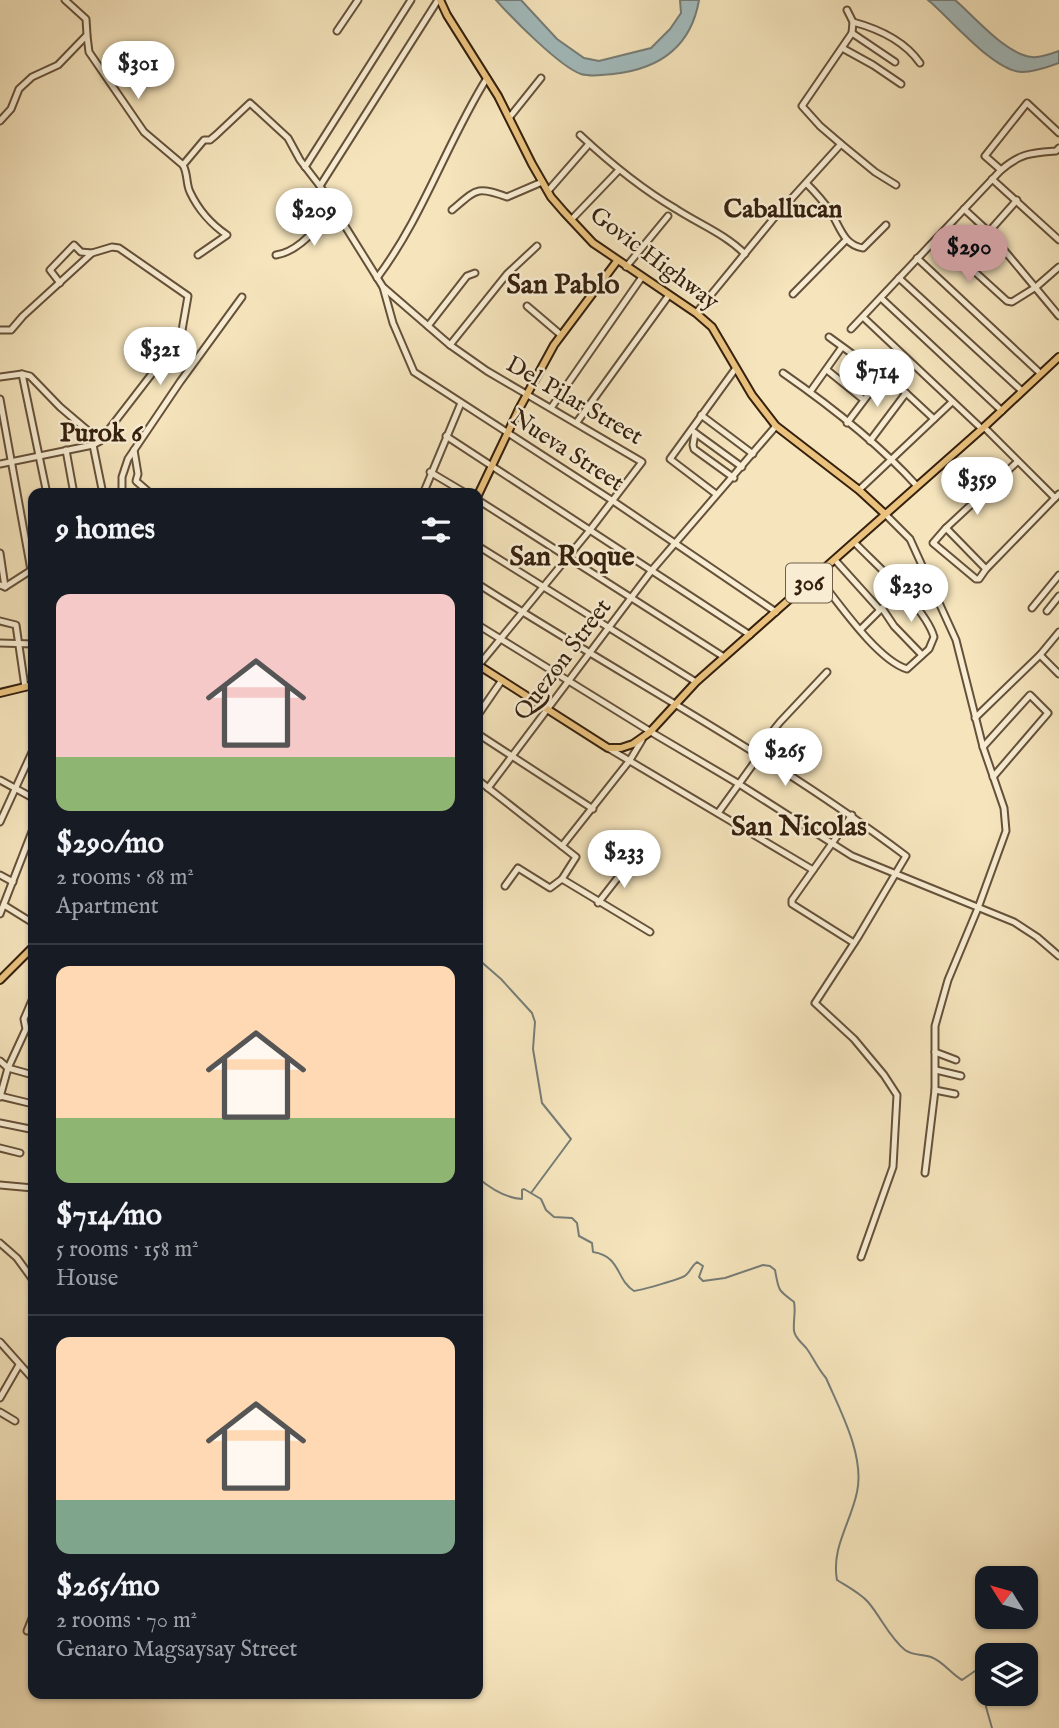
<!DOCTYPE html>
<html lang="en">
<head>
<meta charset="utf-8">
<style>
  :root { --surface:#171b24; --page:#242831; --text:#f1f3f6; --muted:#9ea1a6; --line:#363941; --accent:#c59692 }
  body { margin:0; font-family:"IM FELL English",serif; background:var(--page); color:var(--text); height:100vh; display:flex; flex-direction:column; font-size:26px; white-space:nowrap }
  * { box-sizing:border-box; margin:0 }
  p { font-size:23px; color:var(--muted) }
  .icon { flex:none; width:38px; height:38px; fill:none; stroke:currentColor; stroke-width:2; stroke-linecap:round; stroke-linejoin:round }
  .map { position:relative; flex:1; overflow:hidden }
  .panel { position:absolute; left:28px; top:488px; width:455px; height:1211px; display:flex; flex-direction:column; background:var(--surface); border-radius:14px; box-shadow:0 2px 5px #0004 }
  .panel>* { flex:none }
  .needle { width:46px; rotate:307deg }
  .buttons { position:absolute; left:975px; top:1566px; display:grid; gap:14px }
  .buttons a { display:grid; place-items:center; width:63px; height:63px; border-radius:14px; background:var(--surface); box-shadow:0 2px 5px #0004; font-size:35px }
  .price { position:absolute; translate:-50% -60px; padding:0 16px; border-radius:24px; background:#fff; color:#222; font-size:23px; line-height:46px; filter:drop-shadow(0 2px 4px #0008) }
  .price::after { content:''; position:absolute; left:50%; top:42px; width:21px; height:16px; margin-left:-10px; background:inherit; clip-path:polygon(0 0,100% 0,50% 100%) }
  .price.selected { background:var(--accent); color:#111 }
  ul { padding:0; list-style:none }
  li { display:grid; align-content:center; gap:14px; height:371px; padding:0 28px }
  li+li { border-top:2px solid var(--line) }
  li span { display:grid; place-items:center; height:217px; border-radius:14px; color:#555 }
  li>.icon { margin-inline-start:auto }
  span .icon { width:126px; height:126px; fill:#fffc; stroke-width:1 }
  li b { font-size:30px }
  h2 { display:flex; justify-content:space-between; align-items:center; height:84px; padding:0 28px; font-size:30px }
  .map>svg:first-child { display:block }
</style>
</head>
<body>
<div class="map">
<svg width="1059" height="1728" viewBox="0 0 1059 1728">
  <rect width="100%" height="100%" fill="#f5e4bc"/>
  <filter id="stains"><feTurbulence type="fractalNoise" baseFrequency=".00286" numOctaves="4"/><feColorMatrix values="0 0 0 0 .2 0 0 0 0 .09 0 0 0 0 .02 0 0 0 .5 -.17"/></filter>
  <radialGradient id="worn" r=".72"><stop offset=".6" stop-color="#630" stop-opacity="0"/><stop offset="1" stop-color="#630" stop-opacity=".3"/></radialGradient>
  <g fill="#a2bbbd" stroke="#767d77" stroke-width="2">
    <path d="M496 0H521L557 39 584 58 599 61 651 48 670 29 681 13 680 0H699C691 47 659 69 613 74 604 75 591 77 581 74 560 67 512 18 496 0Z"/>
    <path d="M928 0H955C975 17 1005 54 1032 57 1040 58 1051 54 1059 51V63C1048 67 1033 72 1022 72 994 72 950 18 928 0Z"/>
  </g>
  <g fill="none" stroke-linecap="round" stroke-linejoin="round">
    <g stroke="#767d77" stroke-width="2">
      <polyline points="478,959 501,979 532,1013 535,1022 533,1049 542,1103 571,1139 531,1193"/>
      <path d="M478 1178C490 1188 505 1198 522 1199V1190L524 1189 541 1199 546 1210 554 1217 572 1218 577 1223 579 1236 592 1243 593 1252C621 1256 616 1280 634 1291 641 1290 682 1279 686 1275 691 1271 691 1266 697 1262L703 1266 699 1277 703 1281 725 1278 763 1265 770 1266 775 1270C779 1291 777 1289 794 1302 796 1311 793 1321 794 1331 796 1340 802 1342 807 1349 814 1359 818 1369 826 1378 840 1410 865 1456 857 1492 851 1522 831 1548 837 1580 848 1587 860 1593 868 1602 881 1617 889 1637 905 1650 913 1656 923 1654 931 1657 944 1662 951 1674 962 1680L975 1671 987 1681"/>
      <polyline points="987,1694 986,1707 992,1728"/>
    </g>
    <g stroke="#65513a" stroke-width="9">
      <g id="minor">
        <polyline points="438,0 320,186 383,287 450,345 487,371 642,462 590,530 479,665"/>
        <path d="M853 22C879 29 904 40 920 63"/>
        <polyline points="337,31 358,0"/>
        <polyline points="852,33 895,62"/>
        <polyline points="87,36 89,52 144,132 183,165"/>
        <polyline points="844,49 873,65 901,84"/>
        <polyline points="509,118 541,78"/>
        <polyline points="0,121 11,109 19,89 32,77 58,65 87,35 86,19 65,0"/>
        <path d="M580 135C610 163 640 188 676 209 699 224 725 234 745 254"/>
        <polyline points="841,144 875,172 896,185"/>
        <polyline points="305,167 411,0"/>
        <path d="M1001 170C1021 153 1031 153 1056 151L1059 148"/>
        <polyline points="992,179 1059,240"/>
        <path d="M807 184C815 192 823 201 830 211 840 226 843 245 863 248L886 225"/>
        <polyline points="548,191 589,144"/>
        <polyline points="1017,200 963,261 1007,301 1012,302 1036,287 1059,267"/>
        <polyline points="964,209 989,232 1059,316"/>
        <path d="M452 210C477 189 476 186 507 197L542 182"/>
        <polyline points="571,220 618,171"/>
        <path d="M198 255 227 235C212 225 198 209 190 192 186 184 188 174 183 165L204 140H210L216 135 250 103 288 138 300 160 320 186"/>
        <path d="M276 255C301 251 317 226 334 209"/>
        <polyline points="917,258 1041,374"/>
        <polyline points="626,267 668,216"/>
        <path d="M377 278C423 217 447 142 487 78"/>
        <polyline points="899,278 1022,391"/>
        <polyline points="60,283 50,270 74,245 81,252 92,253"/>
        <polyline points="383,287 393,323 414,372 613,501 776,612"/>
        <polyline points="793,294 846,240"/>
        <polyline points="881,298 1002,411"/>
        <polyline points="527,306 561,335"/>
        <polyline points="696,313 774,218 841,144 820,126 802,106 852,33 853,22 847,10"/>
        <polyline points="863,317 982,429"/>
        <polyline points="428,326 467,276 475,273"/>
        <polyline points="851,329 1001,170 985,156 1027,103 1059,133"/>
        <polyline points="0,330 11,330 23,316 92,253 112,247 119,248 188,296 181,336 100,441 93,445 0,464"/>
        <polyline points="829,337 906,393 934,419"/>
        <polyline points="450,345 507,274 537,246"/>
        <polyline points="827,370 864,400"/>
        <path d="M783 373C829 405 880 445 917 486"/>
        <polyline points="22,374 47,494"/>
        <polyline points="0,377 22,374 30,376 60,407 100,441"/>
        <polyline points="810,392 842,347"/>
        <polyline points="0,399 31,570"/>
        <polyline points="551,408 642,277"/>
        <polyline points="701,415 753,454"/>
        <polyline points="577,422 669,295"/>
        <polyline points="847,423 883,375"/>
        <polyline points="984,427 1055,498"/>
        <polyline points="694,432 742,467"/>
        <polyline points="695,433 693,445 694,449 734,478"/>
        <polyline points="446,436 750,635"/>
        <polyline points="870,441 906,393"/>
        <polyline points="93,445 103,494"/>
        <polyline points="66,450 74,494"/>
        <polyline points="134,450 138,474 136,481 151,494"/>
        <polyline points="430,472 467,494"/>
        <polyline points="859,490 952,402"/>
        <polyline points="122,494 122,477 128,459 180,382 242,297"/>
        <polyline points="423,494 461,403"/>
        <polyline points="716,494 670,459 736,368"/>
        <polyline points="478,500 724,657"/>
        <polyline points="885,514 910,539 956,640 983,747 1004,808 1006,831 978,908 948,980 935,1026 935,1090 925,1173"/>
        <polyline points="946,528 986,569 1059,494"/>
        <polyline points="478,546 696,682"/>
        <polyline points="0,553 5,587"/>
        <polyline points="835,560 880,610"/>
        <polyline points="986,569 979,579 976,579 933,543 946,528 1017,462"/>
        <path d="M817 576C838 602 877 660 907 669L929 649 934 637C925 607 877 566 854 542"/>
        <path d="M478 584C620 675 771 754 906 856L858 937 815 1003 854 1039 884 1075 897 1095 893 1167 861 1257"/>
        <polyline points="0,585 5,587 33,569"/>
        <polyline points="882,608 894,626 922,655"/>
        <polyline points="1032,608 1059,575"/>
        <polyline points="1047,611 1059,596"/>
        <polyline points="0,621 16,625 25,687"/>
        <polyline points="478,625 656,735 739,784 852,856 1014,922 1037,937 1059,956"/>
        <polyline points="861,629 900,590"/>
        <polyline points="0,643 33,644"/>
        <polyline points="1040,655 1059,632"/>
        <polyline points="478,715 502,680"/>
        <polyline points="975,718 1040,655 1059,674"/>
        <polyline points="478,734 593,809"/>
        <polyline points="983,747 1030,695 1048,713 993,777"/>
        <polyline points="608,748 813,870"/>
        <polyline points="755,753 780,722 827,672"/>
        <polyline points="0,780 33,798"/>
        <polyline points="478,780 576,857 562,879"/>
        <polyline points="488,788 652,570 776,426"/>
        <polyline points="718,813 759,756"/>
        <polyline points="852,815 792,900 792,904 854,943"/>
        <polyline points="0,822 33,750"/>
        <polyline points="562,846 630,760 642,740"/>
        <polyline points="0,875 13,882"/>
        <polyline points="505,886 518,868 550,888 562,879 650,932"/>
        <polyline points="598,903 630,862"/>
        <polyline points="4,905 33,923"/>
        <polyline points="0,914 33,829"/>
        <polyline points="935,1052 956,1060"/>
        <polyline points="0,1061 8,1068 33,1075"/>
        <polyline points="936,1070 961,1076"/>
        <polyline points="935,1090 955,1094"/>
        <polyline points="0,1096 33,1104"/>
        <polyline points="0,1097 8,1068 26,1029 24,1019 33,998"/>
        <polyline points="0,1123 30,1129"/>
        <polyline points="0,1148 20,1153"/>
        <polyline points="0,1185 33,1188"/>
        <polyline points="0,1243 17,1258 33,1280"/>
        <polyline points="0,1342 33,1379"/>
        <polyline points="0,1398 19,1365"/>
        <polyline points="0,1412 15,1421"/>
        <polyline points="27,1631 33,1616"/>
      </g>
    </g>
    <g stroke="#35200e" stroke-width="10">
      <g id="major">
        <polyline points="440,0 447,15 498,96 532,164 551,197 564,212 593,243 696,313 712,327 752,395 776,426 859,490 885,514"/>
        <polyline points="478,495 519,409 554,345 617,261"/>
        <polyline points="478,665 608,748 621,748 633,744 650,732 696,682 984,427 1059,357"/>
        <polyline points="0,693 33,685"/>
        <polyline points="0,980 33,947"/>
      </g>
    </g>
    <use href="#minor" stroke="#f8edd3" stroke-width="5"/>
    <use href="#major" stroke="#eac27e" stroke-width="6"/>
  </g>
  <g text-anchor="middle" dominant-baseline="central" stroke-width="5" stroke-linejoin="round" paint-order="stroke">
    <rect fill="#f8edd3" stroke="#705e49" stroke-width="2" x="786" y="563.5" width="46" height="39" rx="5"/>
    <g font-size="23" font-weight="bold" fill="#35200e">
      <text x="809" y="583">306</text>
    </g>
    <g font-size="24" fill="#35200e" stroke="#f8edd3">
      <text transform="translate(654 259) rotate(37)">Govic Highway</text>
      <text transform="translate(574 401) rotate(30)">Del Pilar Street</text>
      <text transform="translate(567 451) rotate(33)">Nueva Street</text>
      <text transform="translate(563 660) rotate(-53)">Quezon Street</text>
    </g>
    <g font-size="26" font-weight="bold" fill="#35200e" stroke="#f8edd3">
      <text x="783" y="209">Caballucan</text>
      <text x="101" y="433">Purok 6</text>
    </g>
    <g font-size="28" font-weight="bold" fill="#35200e" stroke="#f8edd3">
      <text x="563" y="285">San Pablo</text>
      <text x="572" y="557">San Roque</text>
      <text x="799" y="827">San Nicolas</text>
    </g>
  </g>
  <rect width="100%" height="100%" filter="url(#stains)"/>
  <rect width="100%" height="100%" fill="url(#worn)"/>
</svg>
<div class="buttons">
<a><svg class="needle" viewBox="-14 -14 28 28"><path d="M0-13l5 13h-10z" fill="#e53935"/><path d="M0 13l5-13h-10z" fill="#9ea1a6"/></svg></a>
<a><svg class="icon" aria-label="layers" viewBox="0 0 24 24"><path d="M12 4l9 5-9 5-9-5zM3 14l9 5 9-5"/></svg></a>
</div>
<b class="price" style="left:138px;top:101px">$301</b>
<b class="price" style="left:314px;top:248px">$209</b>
<b class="price selected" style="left:969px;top:285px">$290</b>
<b class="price" style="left:160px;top:387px">$321</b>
<b class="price" style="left:877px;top:409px">$714</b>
<b class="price" style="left:977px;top:517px">$359</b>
<b class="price" style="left:911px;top:624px">$230</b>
<b class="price" style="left:785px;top:788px">$265</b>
<b class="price" style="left:624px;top:890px">$233</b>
<section class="panel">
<h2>9 homes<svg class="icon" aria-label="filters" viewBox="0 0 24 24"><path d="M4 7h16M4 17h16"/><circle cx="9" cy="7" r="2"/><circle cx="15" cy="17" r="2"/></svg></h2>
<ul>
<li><span style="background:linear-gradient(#f6c9c9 75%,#8fb573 0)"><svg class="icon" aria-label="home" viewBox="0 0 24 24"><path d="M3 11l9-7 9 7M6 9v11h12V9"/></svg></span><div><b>$290/mo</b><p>2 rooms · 68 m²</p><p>Apartment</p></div></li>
<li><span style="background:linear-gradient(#ffd9b3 70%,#8fb573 0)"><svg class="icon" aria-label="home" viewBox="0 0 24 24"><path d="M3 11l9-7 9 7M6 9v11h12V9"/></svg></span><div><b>$714/mo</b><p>5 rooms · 158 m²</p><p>House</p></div></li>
<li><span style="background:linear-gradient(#ffd9b3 75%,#7fa58c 0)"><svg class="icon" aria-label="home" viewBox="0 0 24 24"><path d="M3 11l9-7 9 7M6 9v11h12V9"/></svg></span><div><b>$265/mo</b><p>2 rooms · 70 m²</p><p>Genaro Magsaysay Street</p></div></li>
</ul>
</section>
</div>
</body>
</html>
